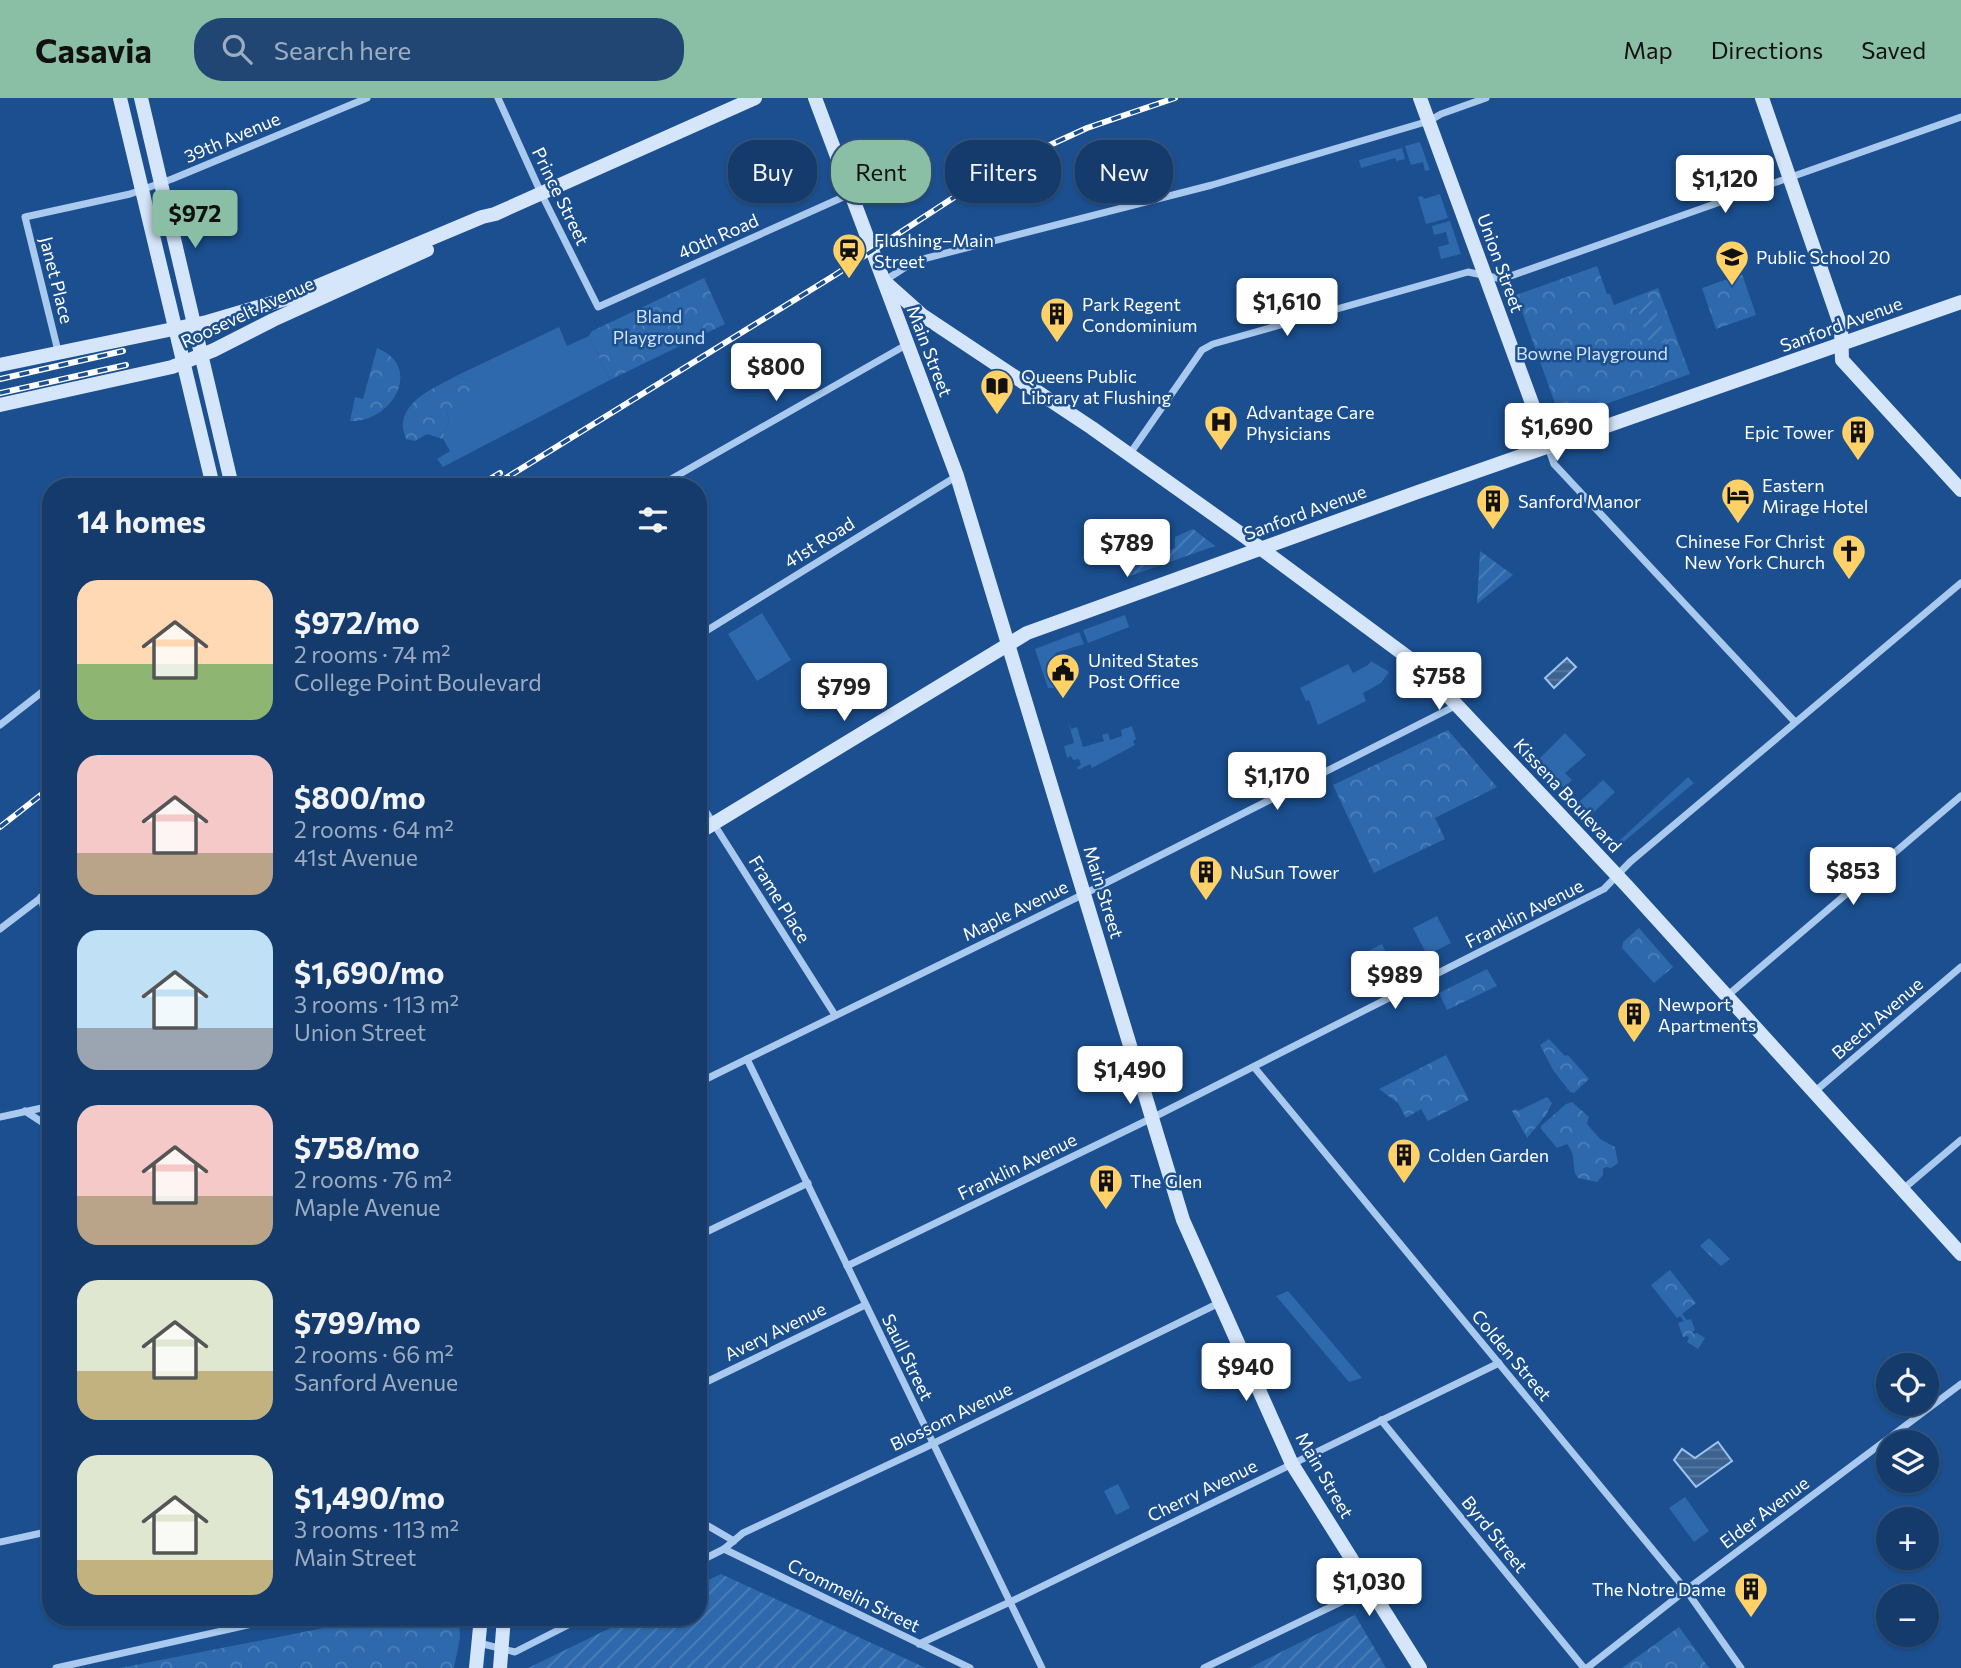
<!DOCTYPE html>
<html lang="en">
<head>
<meta charset="utf-8">
<style>
  :root { --surface:#143b6b; --page:#214673; --text:#f1f3f6; --muted:#9dadc1; --line:#33557e; --accent:#8abfa5 }
  body { margin:0; font-family:Commissioner,sans-serif; background:var(--page); color:var(--text); height:100vh; display:flex; flex-direction:column; font-size:26px; white-space:nowrap }
  * { box-sizing:border-box; margin:0 }
  p { font-size:23px; color:var(--muted) }
  .icon { flex:none; width:38px; height:38px; fill:none; stroke:currentColor; stroke-width:2; stroke-linecap:round; stroke-linejoin:round }
  .map { position:relative; flex:1; overflow:hidden }
  .drawer { position:absolute; left:42px; top:380px; width:665px; height:1148px; display:flex; flex-direction:column; background:var(--surface); border-radius:28px; box-shadow:0 2px 5px #0004,0 0 0 2px var(--line) }
  .drawer>* { flex:none }
  .hud { position:absolute; left:728px; top:42px; width:665px; height:63px; display:flex; gap:14px }
  .tools { position:absolute; left:1876px; top:1255px; display:grid; gap:14px }
  .tools a { display:grid; place-items:center; width:63px; height:63px; border-radius:50%; background:var(--surface); box-shadow:0 2px 5px #0004,0 0 0 2px var(--line); font-size:35px }
  .price { position:absolute; translate:-50% -60px; padding:0 16px; border-radius:7px; background:#fff; color:#222; font-size:23px; line-height:46px; filter:drop-shadow(0 2px 4px #0008) }
  .price::after { content:''; position:absolute; left:50%; top:42px; width:21px; height:16px; margin-left:-10px; background:inherit; clip-path:polygon(0 0,100% 0,50% 100%) }
  .price.on { background:var(--accent); color:#111 }
  ul { padding:0; list-style:none }
  li { display:flex; align-items:center; gap:21px; height:175px; padding:0 35px }
  li span { display:grid; place-items:center; flex:none; width:196px; height:140px; border-radius:21px; color:#555 }
  li>.icon { margin-inline-start:auto }
  span .icon { width:84px; height:84px; fill:#fffc; stroke-width:1 }
  li b { font-size:30px }
  h2 { display:flex; justify-content:space-between; align-items:center; height:84px; padding:0 35px; font-size:30px }
  .pill { padding:0 24px; border-radius:28px; background:var(--surface); box-shadow:0 2px 5px #0004,0 0 0 2px var(--line); font-size:24px; line-height:63px }
  .pill.on { background:var(--accent); color:#111 }
  header { display:flex; align-items:center; gap:42px; box-sizing:border-box; height:98px; padding:0 35px; background:var(--accent); color:#111 }
  header strong { font-size:33px }
  nav { display:flex; gap:38px; margin-inline-start:auto; font-size:24px }
  .search { width:490px; height:63px; background:var(--page); display:flex; align-items:center; gap:18px; box-sizing:border-box; padding:0 24px; border-radius:28px; color:var(--muted); font-size:26px }
  .map>svg:first-child { display:block }
</style>
</head>
<body>
<header>
<strong>Casavia</strong>
<div class="search"><svg class="icon" aria-label="search" viewBox="0 0 24 24"><circle cx="10" cy="10" r="6"/><path d="M15 15l6 6"/></svg>Search here</div>
<nav><a>Map</a><a>Directions</a><a>Saved</a></nav>
</header>
<div class="map">
<svg width="1961" height="1570" viewBox="0 0 1961 1570">
  <defs>
    <pattern id="park-crowns" width="20" height="18" patternUnits="userSpaceOnUse" patternTransform="scale(1.75)"><rect width="20" height="18" fill="#2e69ad"/><path d="M2 6a3 3 0 1 1 6 0M12 15a3 3 0 1 1 6 0" fill="none" stroke="#4d80b9"/></pattern>
    <pattern id="garden-furrows" width="10" height="10" patternUnits="userSpaceOnUse" patternTransform="scale(1.75)"><rect width="10" height="10" fill="#2e69ad"/><path d="M-1 1l2-2M0 10L10 0M9 11l2-2" fill="none" stroke="#4d80b9"/></pattern>
    <pattern id="water-rules" width="6" height="5" patternUnits="userSpaceOnUse" patternTransform="scale(1.75)"><rect width="6" height="5" fill="#3c6290"/><path d="M0 2.5h6" fill="none" stroke="#597aa1"/></pattern>
  </defs>
  <rect width="100%" height="100%" fill="#1b4f8f"/>
  <g fill="#2e69ad">
    <polygon points="1420,44 1430,72 1425,73 1423,64 1411,67 1405,48"/>
    <polygon points="1402,50 1405,61 1396,63 1395,60 1361,70 1359,62"/>
    <polygon points="1440,96 1448,120 1426,126 1418,99 1422,98 1424,101"/>
    <polygon points="1450,123 1461,156 1441,161 1438,149 1449,146 1446,134 1434,137 1432,128"/>
    <polygon points="559,229 567,248 589,238 610,282 443,369 437,361 450,353 443,341 449,321 447,315 468,294 469,283 456,278"/>
    <polygon points="762,515 791,562 757,583 728,536"/>
    <polygon points="1125,517 1129,529 1088,545 1083,532"/>
    <polygon points="1079,534 1084,546 1055,555 1061,575 1054,577 1057,587 1055,590 1048,590 1035,551"/>
    <polygon points="1371,563 1389,574 1381,585 1363,595 1366,603 1318,627 1309,602 1306,603 1300,590 1348,566 1353,575 1368,567"/>
    <polygon points="1067,619 1071,631 1077,629 1083,649 1104,643 1102,637 1108,635 1110,642 1122,638 1121,632 1132,628 1136,641 1133,643 1135,647 1092,670 1090,666 1078,672 1077,669 1081,667 1079,661 1073,662 1071,658 1067,660 1064,648 1074,645"/>
    <polygon points="1565,635 1586,657 1565,675 1572,682 1564,690 1539,661"/>
    <polygon points="1688,679 1694,685 1621,746 1619,743"/>
    <polygon points="1603,682 1615,694 1590,718 1578,705"/>
    <polygon points="1437,818 1451,845 1427,857 1413,830"/>
    <polygon points="1382,846 1395,873 1372,885 1358,858"/>
    <polygon points="1288,1193 1362,1280 1349,1284 1276,1198"/>
    <polygon points="1118,1386 1130,1410 1116,1417 1104,1393"/>
    <polygon points="1685,1399 1709,1433 1694,1444 1669,1410"/>
  </g>
  <g fill="url(#park-crowns)">
    <polygon points="1597,168 1607,196 1610,196 1614,207 1658,190 1690,276 1561,322 1516,197"/>
    <polygon points="1742,176 1756,217 1716,231 1702,190"/>
    <polygon points="704,180 725,226 610,282 589,238 592,233"/>
    <path d="M377 250C425 270 391 325 350 323L355 299 363 301Z"/>
    <path d="M456 278 469 283 472 290 468 295 472 302 447 315 449 321 443 341 427 336 415 343 406 341C405 337 402 330 403 325 406 300 437 289 456 278Z"/>
    <polygon points="1448,632 1497,689 1435,720 1445,741 1374,775 1333,687"/>
    <polygon points="1639,830 1673,869 1654,885 1622,850 1623,844"/>
    <polygon points="1487,871 1497,888 1447,912 1439,895"/>
    <polygon points="1549,941 1565,958 1568,957 1589,981 1574,995 1570,994 1553,972 1540,947"/>
    <polygon points="1446,957 1469,1002 1428,1023 1421,1011 1406,1020 1398,1005 1379,991"/>
    <polygon points="1547,999 1552,1005 1546,1017 1527,1040 1512,1013 1516,1011 1518,1013"/>
    <path d="M1572 1004 1589 1019 1587 1026 1600 1041 1615 1049 1618 1065 1611 1070 1606 1069 1603 1071V1077L1597 1084 1578 1080C1570 1070 1578 1060 1567 1046L1557 1050 1541 1031V1028L1566 1006Z"/>
    <polygon points="1709,1140 1730,1161 1721,1168 1700,1148"/>
    <polygon points="1670,1172 1696,1205 1682,1216 1687,1222 1691,1221 1695,1232 1692,1234 1694,1236 1697,1235 1705,1240 1698,1251 1687,1244 1689,1240 1687,1238 1683,1239 1678,1225 1684,1223 1680,1218 1677,1220 1651,1187"/>
    <polygon points="380,1519 459,1519 460,1540 454,1570 120,1570"/>
    <polygon points="1679,1529 1709,1570 1622,1570"/>
  </g>
  <g fill="url(#garden-furrows)">
    <polygon points="1651,200 1667,243 1651,249 1635,205"/>
    <polygon points="1193,431 1215,448 1127,479 1123,468 1175,450 1175,439"/>
    <polygon points="1480,453 1513,477 1477,506"/>
    <polygon points="721,1476 926,1570 528,1570 633,1519 698,1519 698,1487"/>
    <polygon points="1355,1517 1386,1570 1250,1570 1259,1565"/>
  </g>
  <g fill="url(#water-rules)" stroke="#9cc4f0" stroke-width="2">
    <polygon points="1567,560 1576,569 1554,590 1545,580"/>
    <polygon points="1718,1344 1732,1363 1696,1389 1674,1362 1682,1351 1695,1360"/>
  </g>
  <g fill="none" stroke-linecap="round" stroke-linejoin="round">
    <g stroke="#a9c9ee" stroke-width="7">
      <polyline points="498,0 541,95 598,209 850,96"/>
      <polyline points="884,183 915,163 1212,87 1429,23 1441,16 1486,0"/>
      <polyline points="58,253 25,119 130,96 172,81 367,0"/>
      <polyline points="1548,349 1554,366 1795,624"/>
      <polyline points="1129,357 1202,252 1213,246 1468,174 1502,181 1961,19"/>
      <polyline points="659,388 906,247"/>
      <polyline points="698,538 957,378"/>
      <polyline points="0,627 51,587"/>
      <polyline points="698,701 835,917"/>
      <polyline points="41,799 51,841"/>
      <polyline points="0,831 51,792"/>
      <polyline points="1727,898 1961,698"/>
      <polyline points="747,961 1042,1570"/>
      <polyline points="1254,969 1686,1492 1741,1570"/>
      <polyline points="698,985 1084,796 1457,607"/>
      <polyline points="1813,995 1961,869"/>
      <polyline points="25,1013 51,1030"/>
      <polyline points="0,1019 51,1008"/>
      <polyline points="1902,1092 1961,1042"/>
      <polyline points="698,1138 808,1085"/>
      <polyline points="847,1168 1152,1020 1604,791 1630,764 1961,485"/>
      <polyline points="698,1288 865,1207"/>
      <polyline points="1381,1322 1584,1570"/>
      <polyline points="698,1422 734,1443"/>
      <polyline points="0,1444 51,1433"/>
      <polyline points="724,1451 970,1570"/>
      <polyline points="698,1464 724,1451 743,1435 924,1350 1219,1205"/>
      <polyline points="479,1545 515,1554 584,1519"/>
      <polyline points="919,1546 1010,1504 1499,1265"/>
      <polyline points="56,1570 284,1519"/>
      <polyline points="1204,1570 1370,1490"/>
      <polyline points="1587,1570 1686,1492 1961,1286"/>
    </g>
    <g stroke="#d6e6fa" stroke-width="14">
      <polyline points="120,0 213,388"/>
      <polyline points="141,0 232,388"/>
      <polyline points="815,0 957,378 1183,1122 1292,1366 1420,1570"/>
      <polyline points="1420,0 1548,349"/>
      <polyline points="1762,0 1841,229 1842,262 1961,392"/>
      <polyline points="885,184 922,217 1092,330 1244,438 1421,569 1627,788 1961,1156"/>
      <polyline points="0,267 207,224 289,200 482,119 495,116 755,0"/>
      <polyline points="0,307 172,269 214,252 273,222 427,152"/>
      <polyline points="698,735 1027,535 1415,395 1961,204"/>
      <polyline points="476,1570 481,1519"/>
      <polyline points="500,1570 504,1519"/>
    </g>
    <g stroke="#fff" stroke-width="6">
      <g id="rail">
        <polyline points="0,281 123,253"/>
        <polyline points="0,295 126,267"/>
        <polyline points="478,388 500,375"/>
        <polyline points="493,388 835,177 973,87 1013,64 1087,30 1175,0"/>
        <polyline points="0,729 51,689"/>
      </g>
    </g>
    <use href="#rail" stroke="#1b4f8f" stroke-width="3.5" stroke-dasharray="10" stroke-linecap="butt"/>
  </g>
  <defs>
    <g id="station-pin" transform="scale(1.75)"><path d="M0 17L-7.5 6A9.5 9.5 0 1 1 7.5 6Z" fill="#ffd166" stroke="#1b4f8f"/><path d="M-3-6H3Q5-6 5-4V2Q5 4 3 4L4.5 6H3L1.5 4h-3L-3 6H-4.5L-3 4Q-5 4-5 2V-4Q-5-6-3-6ZM-3.5-4v3h7v-3ZM-3.5 1v1.5H-2V1ZM2 1v1.5H3.5V1Z" fill="#111"/></g>
    <g id="school-pin" transform="scale(1.75)"><path d="M0 17L-7.5 6A9.5 9.5 0 1 1 7.5 6Z" fill="#ffd166" stroke="#1b4f8f"/><path d="M0-5L7-2L0 1L-7-2ZM-4 1L0 2.5L4 1V4Q0 6-4 4Z" fill="#111"/></g>
    <g id="building-pin" transform="scale(1.75)"><path d="M0 17L-7.5 6A9.5 9.5 0 1 1 7.5 6Z" fill="#ffd166" stroke="#1b4f8f"/><path d="M-4-6H4V6H1V3H-1V6H-4ZM-2.5-4.3h1.7v1.8h-1.7ZM.8-4.3h1.7v1.8H.8ZM-2.5-1h1.7V.8h-1.7ZM.8-1h1.7V.8H.8Z" fill="#111"/></g>
    <g id="library-pin" transform="scale(1.75)"><path d="M0 17L-7.5 6A9.5 9.5 0 1 1 7.5 6Z" fill="#ffd166" stroke="#1b4f8f"/><path d="M-6-4Q-3-5.5-.7-3.5V5Q-3 3-6 4ZM6-4Q3-5.5 .7-3.5V5Q3 3 6 4Z" fill="#111"/></g>
    <g id="hospital-pin" transform="scale(1.75)"><path d="M0 17L-7.5 6A9.5 9.5 0 1 1 7.5 6Z" fill="#ffd166" stroke="#1b4f8f"/><path d="M-5-5h3v3.5h4V-5h3V5h-3V1.5h-4V5h-3Z" fill="#111"/></g>
    <g id="hotel-pin" transform="scale(1.75)"><path d="M0 17L-7.5 6A9.5 9.5 0 1 1 7.5 6Z" fill="#ffd166" stroke="#1b4f8f"/><path d="M-6-4.5h1.5V1H6V5H4.5V3h-9V5H-6ZM-4 0a1.8 1.8 0 1 1 3.6 0ZM.5 0V-2.5h3Q6-2.5 6 0Z" fill="#111"/></g>
    <g id="church-pin" transform="scale(1.75)"><path d="M0 17L-7.5 6A9.5 9.5 0 1 1 7.5 6Z" fill="#ffd166" stroke="#1b4f8f"/><path d="M-1.2-6h2.4v3.5h3.3v2.4h-3.3V6h-2.4V-.1h-3.3v-2.4h3.3Z" fill="#111"/></g>
    <g id="civic-pin" transform="scale(1.75)"><path d="M0 17L-7.5 6A9.5 9.5 0 1 1 7.5 6Z" fill="#ffd166" stroke="#1b4f8f"/><path d="M-.6-6.5H3V-4.5H.6V-3L4-1V1h2V6H-6V1h2V-1L-.6-3ZM-1.2 2.5V6h2.4V2.5Z" fill="#111"/></g>
  </defs>
  <g fill-rule="evenodd">
    <use href="#station-pin" x="849" y="152"/>
    <use href="#school-pin" x="1732" y="159"/>
    <use href="#building-pin" x="1057" y="216"/>
    <use href="#library-pin" x="997" y="288"/>
    <use href="#hospital-pin" x="1221" y="324"/>
    <use href="#building-pin" x="1858" y="334"/>
    <use href="#hotel-pin" x="1738" y="397"/>
    <use href="#building-pin" x="1493" y="403"/>
    <use href="#church-pin" x="1849" y="453"/>
    <use href="#civic-pin" x="1063" y="572"/>
    <use href="#building-pin" x="1206" y="774"/>
    <use href="#building-pin" x="1634" y="916"/>
    <use href="#building-pin" x="1404" y="1057"/>
    <use href="#building-pin" x="1106" y="1083"/>
    <use href="#building-pin" x="1751" y="1491"/>
  </g>
  <g text-anchor="middle" dominant-baseline="central" stroke-width="5" stroke-linejoin="round" paint-order="stroke">
    <g font-size="18" fill="#fff" stroke="#1b4f8f">
      <text transform="translate(232 39) rotate(-23)">39th Avenue</text>
      <text transform="translate(561 98) rotate(64)">Prince Street</text>
      <text transform="translate(718 138) rotate(-24)">40th Road</text>
      <text transform="translate(1501 165) rotate(70)">Union Street</text>
      <text transform="translate(57 182) rotate(76)">Janet Place</text>
      <text transform="translate(247 214) rotate(-25)">Roosevelt Avenue</text>
      <text transform="translate(1841 226) rotate(-20)">Sanford Avenue</text>
      <text transform="translate(930 253) rotate(69)">Main Street</text>
      <text transform="translate(1305 414) rotate(-20)">Sanford Avenue</text>
      <text transform="translate(819 444) rotate(-32)">41st Road</text>
      <text transform="translate(1568 697) rotate(47)">Kissena Boulevard</text>
      <text transform="translate(1104 794) rotate(73)">Main Street</text>
      <text transform="translate(780 801) rotate(58)">Frame Place</text>
      <text transform="translate(1015 812) rotate(-26)">Maple Avenue</text>
      <text transform="translate(1524 815) rotate(-27)">Franklin Avenue</text>
      <text transform="translate(1877 920) rotate(-41)">Beech Avenue</text>
      <text transform="translate(1017 1068) rotate(-26)">Franklin Avenue</text>
      <text transform="translate(775 1233) rotate(-26)">Avery Avenue</text>
      <text transform="translate(1512 1257) rotate(50)">Colden Street</text>
      <text transform="translate(908 1259) rotate(64)">Saull Street</text>
      <text transform="translate(951 1318) rotate(-26)">Blossom Avenue</text>
      <text transform="translate(1325 1377) rotate(60)">Main Street</text>
      <text transform="translate(1202 1392) rotate(-26)">Cherry Avenue</text>
      <text transform="translate(1764 1414) rotate(-37)">Elder Avenue</text>
      <text transform="translate(1495 1436) rotate(51)">Byrd Street</text>
      <text transform="translate(854 1497) rotate(26)">Crommelin Street</text>
    </g>
    <g font-size="18" fill="#fff" stroke="#1b4f8f" text-anchor="start">
      <text x="874" y="142">Flushing–Main<tspan x="874" dy="21">Street</tspan></text>
      <text x="1756" y="159">Public School 20</text>
      <text x="1082" y="206">Park Regent<tspan x="1082" dy="21">Condominium</tspan></text>
      <text x="1021" y="278">Queens Public<tspan x="1021" dy="21">Library at Flushing</tspan></text>
      <text x="1246" y="314">Advantage Care<tspan x="1246" dy="21">Physicians</tspan></text>
      <text x="1834" y="334" text-anchor="end">Epic Tower</text>
      <text x="1762" y="387">Eastern<tspan x="1762" dy="21">Mirage Hotel</tspan></text>
      <text x="1518" y="403">Sanford Manor</text>
      <text x="1825" y="443" text-anchor="end">Chinese For Christ<tspan x="1825" dy="21">New York Church</tspan></text>
      <text x="1088" y="562">United States<tspan x="1088" dy="21">Post Office</tspan></text>
      <text x="1230" y="774">NuSun Tower</text>
      <text x="1658" y="906">Newport<tspan x="1658" dy="21">Apartments</tspan></text>
      <text x="1428" y="1057">Colden Garden</text>
      <text x="1130" y="1083">The Glen</text>
      <text x="1726" y="1491" text-anchor="end">The Notre Dame</text>
    </g>
    <g font-size="18" fill="#cfe3fa" stroke="#1b4f8f">
      <text x="659" y="218">Bland<tspan x="659" dy="21">Playground</tspan></text>
      <text x="1592" y="255">Bowne Playground</text>
    </g>
  </g>
</svg>
<div class="tools">
<a><svg class="icon" aria-label="locate" viewBox="0 0 24 24"><circle cx="12" cy="12" r="6"/><path d="M12 2v4M12 18v4M2 12h4M18 12h4"/></svg></a>
<a><svg class="icon" aria-label="layers" viewBox="0 0 24 24"><path d="M12 4l9 5-9 5-9-5zM3 14l9 5 9-5"/></svg></a>
<a>+</a>
<a>−</a>
</div>
<b class="price" style="left:1725px;top:117px">$1,120</b>
<b class="price on" style="left:195px;top:152px">$972</b>
<b class="price" style="left:1287px;top:240px">$1,610</b>
<b class="price" style="left:776px;top:305px">$800</b>
<b class="price" style="left:1557px;top:365px">$1,690</b>
<b class="price" style="left:1127px;top:481px">$789</b>
<b class="price" style="left:1439px;top:614px">$758</b>
<b class="price" style="left:844px;top:625px">$799</b>
<b class="price" style="left:1277px;top:714px">$1,170</b>
<b class="price" style="left:1853px;top:809px">$853</b>
<b class="price" style="left:1395px;top:913px">$989</b>
<b class="price" style="left:1130px;top:1008px">$1,490</b>
<b class="price" style="left:1246px;top:1305px">$940</b>
<b class="price" style="left:1369px;top:1520px">$1,030</b>
<div class="hud">
<a class="pill">Buy</a>
<a class="pill on">Rent</a>
<a class="pill">Filters</a>
<a class="pill">New</a>
</div>
<section class="drawer">
<h2>14 homes<svg class="icon" aria-label="filters" viewBox="0 0 24 24"><path d="M4 7h16M4 17h16"/><circle cx="9" cy="7" r="2"/><circle cx="15" cy="17" r="2"/></svg></h2>
<ul>
<li><span style="background:linear-gradient(#ffd9b3 60%,#8fb573 0)"><svg class="icon" aria-label="home" viewBox="0 0 24 24"><path d="M3 11l9-7 9 7M6 9v11h12V9"/></svg></span><div><b>$972/mo</b><p>2 rooms · 74 m²</p><p>College Point Boulevard</p></div></li>
<li><span style="background:linear-gradient(#f6c9c9 70%,#b9a48a 0)"><svg class="icon" aria-label="home" viewBox="0 0 24 24"><path d="M3 11l9-7 9 7M6 9v11h12V9"/></svg></span><div><b>$800/mo</b><p>2 rooms · 64 m²</p><p>41st Avenue</p></div></li>
<li><span style="background:linear-gradient(#bfe0f5 70%,#9aa5b1 0)"><svg class="icon" aria-label="home" viewBox="0 0 24 24"><path d="M3 11l9-7 9 7M6 9v11h12V9"/></svg></span><div><b>$1,690/mo</b><p>3 rooms · 113 m²</p><p>Union Street</p></div></li>
<li><span style="background:linear-gradient(#f6c9c9 65%,#b9a48a 0)"><svg class="icon" aria-label="home" viewBox="0 0 24 24"><path d="M3 11l9-7 9 7M6 9v11h12V9"/></svg></span><div><b>$758/mo</b><p>2 rooms · 76 m²</p><p>Maple Avenue</p></div></li>
<li><span style="background:linear-gradient(#dfe7d0 65%,#c2b280 0)"><svg class="icon" aria-label="home" viewBox="0 0 24 24"><path d="M3 11l9-7 9 7M6 9v11h12V9"/></svg></span><div><b>$799/mo</b><p>2 rooms · 66 m²</p><p>Sanford Avenue</p></div></li>
<li><span style="background:linear-gradient(#dfe7d0 75%,#c2b280 0)"><svg class="icon" aria-label="home" viewBox="0 0 24 24"><path d="M3 11l9-7 9 7M6 9v11h12V9"/></svg></span><div><b>$1,490/mo</b><p>3 rooms · 113 m²</p><p>Main Street</p></div></li>
</ul>
</section>
</div>
</body>
</html>
